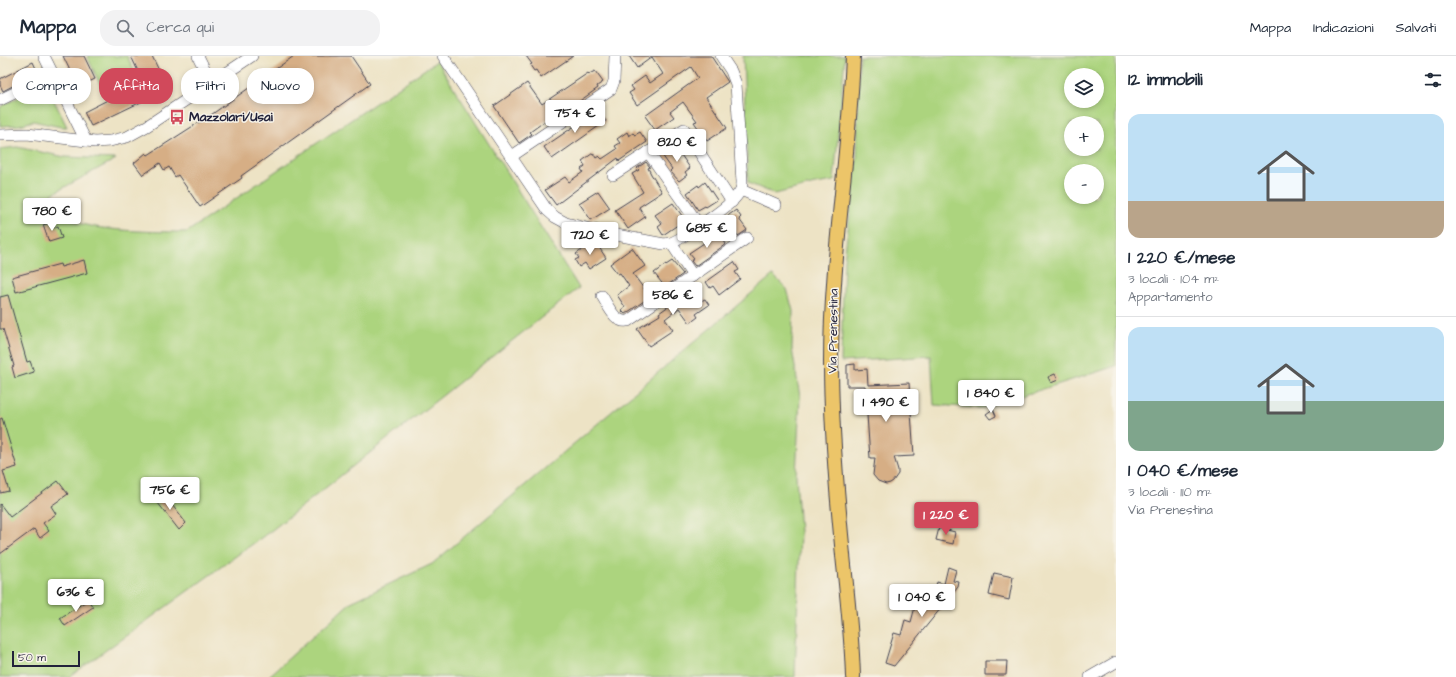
<!DOCTYPE html>
<html lang="it">
<head>
<meta charset="utf-8">
<style>
  :root { --surface:#fff; --page:#f2f2f3; --text:#1f2937; --muted:#747a83; --line:#e0e1e3; --accent:#d1495b }
  body { margin:0; font-family:"Architects Daughter",sans-serif; background:var(--page); color:var(--text); height:100vh; display:flex; flex-direction:column; font-size:15px; white-space:nowrap }
  * { box-sizing:border-box; margin:0 }
  p { font-size:13px; color:var(--muted) }
  .icon { flex:none; width:22px; height:22px; fill:none; stroke:currentColor; stroke-width:2; stroke-linecap:round; stroke-linejoin:round }
  .map { position:relative; flex:1; overflow:hidden }
  .drawer { display:flex; flex-direction:column; background:var(--surface); width:340px }
  .drawer>* { flex:none }
  .top-card { position:absolute; left:12px; top:12px; width:380px; height:36px; display:flex; gap:8px }
  .fabs { position:absolute; left:1064px; top:12px; display:grid; gap:8px }
  .fabs a { display:grid; place-items:center; width:40px; height:40px; border-radius:50%; background:var(--surface); box-shadow:0 2px 6px #0003; font-size:20px }
  .scale { position:absolute; left:12px; bottom:10px; width:68px; box-sizing:border-box; padding-left:4px; border:2px solid #22223b; border-top:0; font-size:11px; line-height:14px; white-space:nowrap; color:#22223b; -webkit-text-stroke:3px #f7f3e8; paint-order:stroke }
  .price { position:absolute; translate:-50% -34px; padding:0 9px; border-radius:4px; background:#fff; color:#222; font-size:13px; line-height:26px; filter:drop-shadow(0 1px 2px #0008) }
  .price::after { content:''; position:absolute; left:50%; top:24px; width:12px; height:9px; margin-left:-6px; background:inherit; clip-path:polygon(0 0,100% 0,50% 100%) }
  .price.selected { background:var(--accent); color:#fff }
  ul { padding:0; list-style:none }
  li { display:grid; align-content:center; gap:8px; height:212px; padding:0 12px }
  li+li { border-top:1px solid var(--line) }
  li span { display:grid; place-items:center; height:124px; border-radius:12px; color:#555 }
  li>.icon { margin-inline-start:auto }
  span .icon { width:72px; height:72px; fill:#fffc; stroke-width:1 }
  li b { font-size:17px }
  h2 { display:flex; justify-content:space-between; align-items:center; height:48px; padding:0 12px; font-size:17px }
  .chip { padding:0 14px; border-radius:16px; background:var(--surface); box-shadow:0 2px 6px #0003; font-size:14px; line-height:36px }
  .chip.selected { background:var(--accent); color:#fff }
  header { display:flex; align-items:center; gap:24px; box-sizing:border-box; height:56px; padding:0 20px; background:var(--surface); border-bottom:1px solid var(--line) }
  header strong { font-size:19px }
  nav { display:flex; gap:22px; margin-inline-start:auto; font-size:14px }
  .search { width:280px; height:36px; background:var(--page); display:flex; align-items:center; gap:10px; box-sizing:border-box; padding:0 14px; border-radius:16px; color:var(--muted); font-size:15px }
  main { display:flex; flex:1; min-height:0 }
  .map>svg:first-child { display:block }
</style>
</head>
<body>
<header>
<strong>Mappa</strong>
<div class="search"><svg class="icon" aria-label="search" viewBox="0 0 24 24"><circle cx="10" cy="10" r="6"/><path d="M15 15l6 6"/></svg>Cerca qui</div>
<nav><a>Mappa</a><a>Indicazioni</a><a>Salvati</a></nav>
</header>
<main>
<div class="map">
<svg width="1116" height="621" viewBox="0 0 1116 621">
  <rect width="100%" height="100%" fill="#f7f3e8"/>
  <filter id="ink" filterUnits="userSpaceOnUse"><feTurbulence type="fractalNoise" baseFrequency=".025" numOctaves="2"/><feDisplacementMap in="SourceGraphic" scale="8" xChannelSelector="R" yChannelSelector="G"/><feConvolveMatrix kernelMatrix="1 2 1 2 8 2 1 2 1" color-interpolation-filters="sRGB"/></filter>
  <filter id="wash" filterUnits="userSpaceOnUse"><feTurbulence type="fractalNoise" baseFrequency=".012" numOctaves="4" result="noise"/><feDisplacementMap in="SourceGraphic" scale="16" xChannelSelector="R" yChannelSelector="G"/><feGaussianBlur stdDeviation="0.9" result="paint"/><feColorMatrix in="noise" values="0 0 0 0 0 0 0 0 0 0 0 0 0 0 0 0 0 1.4 0 .05"/><feComposite in="paint" operator="in"/></filter>
  <g filter="url(#wash)">
    <rect width="100%" height="100%" fill="#ede3c5"/>
    <g fill="#acd47e" stroke="#677b5c" fill-rule="evenodd">
      <polygon points="87,0 127,0 137,21 104,37"/>
      <polygon points="743,0 845,0 834,125 815,128 775,138 748,127"/>
      <path d="M859 0H1116V310L983 352 934 349 931 300 841 306 844 204 857 104ZM1071 19H1097V45H1071ZM1071 67H1097V93H1071ZM1071 115H1097V141H1071Z"/>
      <path d="M437 5 579 232 272 474 69 621H0V93L17 91 65 101 116 103 52 138C57 146 64 156 71 163 87 176 165 176 187 176Z"/>
      <polygon points="44,28 47,30 67,71 61,71 33,65 20,69 0,70 0,51"/>
      <polygon points="773,219 787,233 793,255 792,293 800,341 796,420 800,476 795,621 268,621 351,546 432,508"/>
    </g>
    <g id="blocks">
      <g fill="#d6ae85">
        <polygon points="63,0 84,0 95,23 78,31"/>
        <polygon points="131,0 152,0 168,33 91,70 84,56 143,26"/>
        <polygon points="294,0 351,0 370,28 241,120 242,122 200,151 178,119 175,121 169,111 164,114 160,107 143,119 134,107 146,97 148,99 201,65 201,66"/>
        <polygon points="526,0 573,0 541,22 536,14 534,15 530,9 532,8"/>
        <polygon points="629,0 711,0 728,26 706,41 727,72 707,85 694,66 697,65 683,46 670,56 674,61 655,74 645,60 698,22 691,11 637,49 629,37 634,34 631,30 645,20 650,27 663,18 652,1 637,12"/>
        <polygon points="33,6 38,17 3,35 0,29 0,23"/>
        <polygon points="595,15 603,26 597,30 598,32 560,59 559,57 552,60 530,76 532,78 519,87 494,50 527,27 542,48 588,17 589,18"/>
        <polygon points="598,54 606,65 552,103 544,91"/>
        <polygon points="627,76 629,80 633,77 635,79 640,76 647,86 619,105 618,102 556,149 545,134 565,121 569,126 583,116 581,113 585,110 582,105 593,97 596,102 599,100 602,103 617,93 615,90 620,87 617,83"/>
        <polygon points="675,90 690,112 685,116 687,119 679,125 670,115 672,113 662,99"/>
        <polygon points="646,106 650,111 648,112 651,118 662,136 639,151 645,161 628,173 615,154 643,136 632,118 639,114 637,112"/>
        <polygon points="705,126 717,144 706,151 705,150 698,154 687,137 698,129 699,131"/>
        <polygon points="598,135 610,152 591,164 579,147"/>
        <polygon points="673,147 685,164 663,179 658,171 662,168 655,159"/>
        <polygon points="736,154 741,161 739,163 747,174 738,180 735,175 726,180 722,174 724,172 719,166"/>
        <polygon points="52,166 54,172 58,170 62,182 49,186 43,169"/>
        <polygon points="571,176 579,177 576,185 569,183"/>
        <polygon points="719,177 726,188 695,210 691,205 694,203 689,197"/>
        <polygon points="595,185 606,202 589,213 585,207 579,211 575,204 579,202 576,198"/>
        <polygon points="632,192 645,210 633,218 650,241 625,258 621,254 625,251 617,239 629,230 620,217 618,218 610,208"/>
        <polygon points="84,204 87,217 16,236 12,221 60,208 61,211"/>
        <polygon points="672,205 683,218 665,231 654,217 666,208 666,209"/>
        <polygon points="734,206 739,214 735,216 740,223 719,239 713,230 710,232 706,226"/>
        <polygon points="693,234 701,245 705,243 709,249 696,258 698,261 690,267 679,252 665,263 673,274 649,290 637,273 660,259 659,257 673,247 675,245 673,242 684,235 687,238"/>
        <polygon points="8,239 27,306 30,305 34,316 15,322 12,311 14,310 3,273 0,273 0,241"/>
        <polygon points="855,308 855,314 867,313 868,329 909,327 914,400 894,401 898,414 898,418 893,425 890,427 886,428 878,425 873,419 875,402 870,402 865,330 847,330 847,309"/>
        <polygon points="1055,318 1058,324 1051,327 1048,321"/>
        <polygon points="993,353 996,360 990,363 986,358"/>
        <polygon points="2,362 17,411 3,415 9,435 0,437 0,363"/>
        <polygon points="58,425 68,438 51,450 56,458 43,467 49,475 40,482 34,473 0,498 0,448 10,461"/>
        <polygon points="162,436 186,467 179,474 154,442"/>
        <polygon points="939,472 955,476 953,488 936,484"/>
        <polygon points="948,511 956,514 953,525 959,526 958,531 894,610 885,607 894,577 901,579 905,564 911,566 915,551 922,553 926,539 933,541 937,526 944,528"/>
        <polygon points="994,517 1013,521 1009,544 989,539"/>
        <polygon points="88,544 93,551 65,570 60,562"/>
        <polygon points="985,605 1007,605 1006,619 985,619"/>
      </g>
    </g>
  </g>
  <g filter="url(#ink)">
    <use href="#blocks" fill-opacity="0" stroke="#403f50" stroke-width="1"/>
    <g fill="none" stroke-linecap="round" stroke-linejoin="round">
      <g stroke="#403f50" stroke-width="12">
        <g id="minor">
          <polyline points="44,0 86,85"/>
          <polyline points="198,0 212,28"/>
          <path d="M443 0 547 154 555 161 566 167 611 178 664 188 671 187 679 183C692 175 731 150 738 138 741 135 742 131 742 126L736 28 731 15 721 0"/>
          <polyline points="0,44 53,18"/>
          <polyline points="0,79 27,78 95,86 110,85 127,81 147,70 252,0"/>
          <polyline points="648,96 699,169"/>
          <polyline points="512,100 611,33 614,25 615,0"/>
          <polyline points="613,119 684,73 732,146"/>
          <polyline points="741,134 776,149"/>
          <polyline points="671,187 693,220"/>
          <path d="M602 240C608 249 615 268 628 265L747 182"/>
          <polyline points="1090,621 1116,606"/>
        </g>
      </g>
      <g stroke="#403f50" stroke-width="16">
        <path id="major" d="M853 0C849 102 831 203 831 306 831 373 837 441 844 509 848 546 852 583 853 621"/>
      </g>
      <use href="#minor" stroke="#fff" stroke-width="11"/>
      <use href="#major" stroke="#ecc569" stroke-width="14"/>
    </g>
  </g>
  <defs>
    <g id="bus-bare" transform="scale(1.2)"><path d="M-5-6H5V4H4V6H2V4H-2V6H-4V4H-5ZM-3.5-4V0h7V-4ZM-3.5 1.2v1.5H-2V1.2ZM2 1.2v1.5H3.5V1.2Z" fill="#d1495b" stroke="#f7f3e8" stroke-width="2.5" paint-order="stroke"/></g>
  </defs>
  <g fill-rule="evenodd">
    <use href="#bus-bare" x="177" y="61"/>
  </g>
  <g text-anchor="middle" dominant-baseline="central" stroke-width="3" stroke-linejoin="round" paint-order="stroke">
    <g font-size="13" font-weight="bold" fill="#22223b" stroke="#f7f3e8" text-anchor="start">
      <text x="189" y="61">Mazzolari/Usai</text>
    </g>
    <g font-size="13" fill="#22223b" stroke="#f7f3e8">
      <text transform="translate(833 275) rotate(-89)">Via Prenestina</text>
    </g>
  </g>
</svg>
<div class="fabs">
<a><svg class="icon" aria-label="layers" viewBox="0 0 24 24"><path d="M12 4l9 5-9 5-9-5zM3 14l9 5 9-5"/></svg></a>
<a>+</a>
<a>−</a>
</div>
<div class="scale">50 m</div>
<b class="price" style="left:575px;top:78px">754 €</b>
<b class="price" style="left:677px;top:107px">820 €</b>
<b class="price" style="left:52px;top:176px">780 €</b>
<b class="price" style="left:707px;top:193px">685 €</b>
<b class="price" style="left:590px;top:200px">720 €</b>
<b class="price" style="left:673px;top:260px">586 €</b>
<b class="price" style="left:991px;top:358px">1 840 €</b>
<b class="price" style="left:886px;top:367px">1 490 €</b>
<b class="price" style="left:170px;top:455px">756 €</b>
<b class="price selected" style="left:946px;top:480px">1 220 €</b>
<b class="price" style="left:76px;top:557px">636 €</b>
<b class="price" style="left:922px;top:562px">1 040 €</b>
<div class="top-card">
<a class="chip">Compra</a>
<a class="chip selected">Affitta</a>
<a class="chip">Filtri</a>
<a class="chip">Nuovo</a>
</div>
</div>
<section class="drawer">
<h2>12 immobili<svg class="icon" aria-label="filters" viewBox="0 0 24 24"><path d="M4 7h16M4 17h16"/><circle cx="9" cy="7" r="2"/><circle cx="15" cy="17" r="2"/></svg></h2>
<ul>
<li><span style="background:linear-gradient(#bfe0f5 70%,#b9a48a 0)"><svg class="icon" aria-label="home" viewBox="0 0 24 24"><path d="M3 11l9-7 9 7M6 9v11h12V9"/></svg></span><div><b>1 220 €/mese</b><p>3 locali · 104 m²</p><p>Appartamento</p></div></li>
<li><span style="background:linear-gradient(#bfe0f5 60%,#7fa58c 0)"><svg class="icon" aria-label="home" viewBox="0 0 24 24"><path d="M3 11l9-7 9 7M6 9v11h12V9"/></svg></span><div><b>1 040 €/mese</b><p>3 locali · 110 m²</p><p>Via Prenestina</p></div></li>
</ul>
</section>
</main>
</body>
</html>
